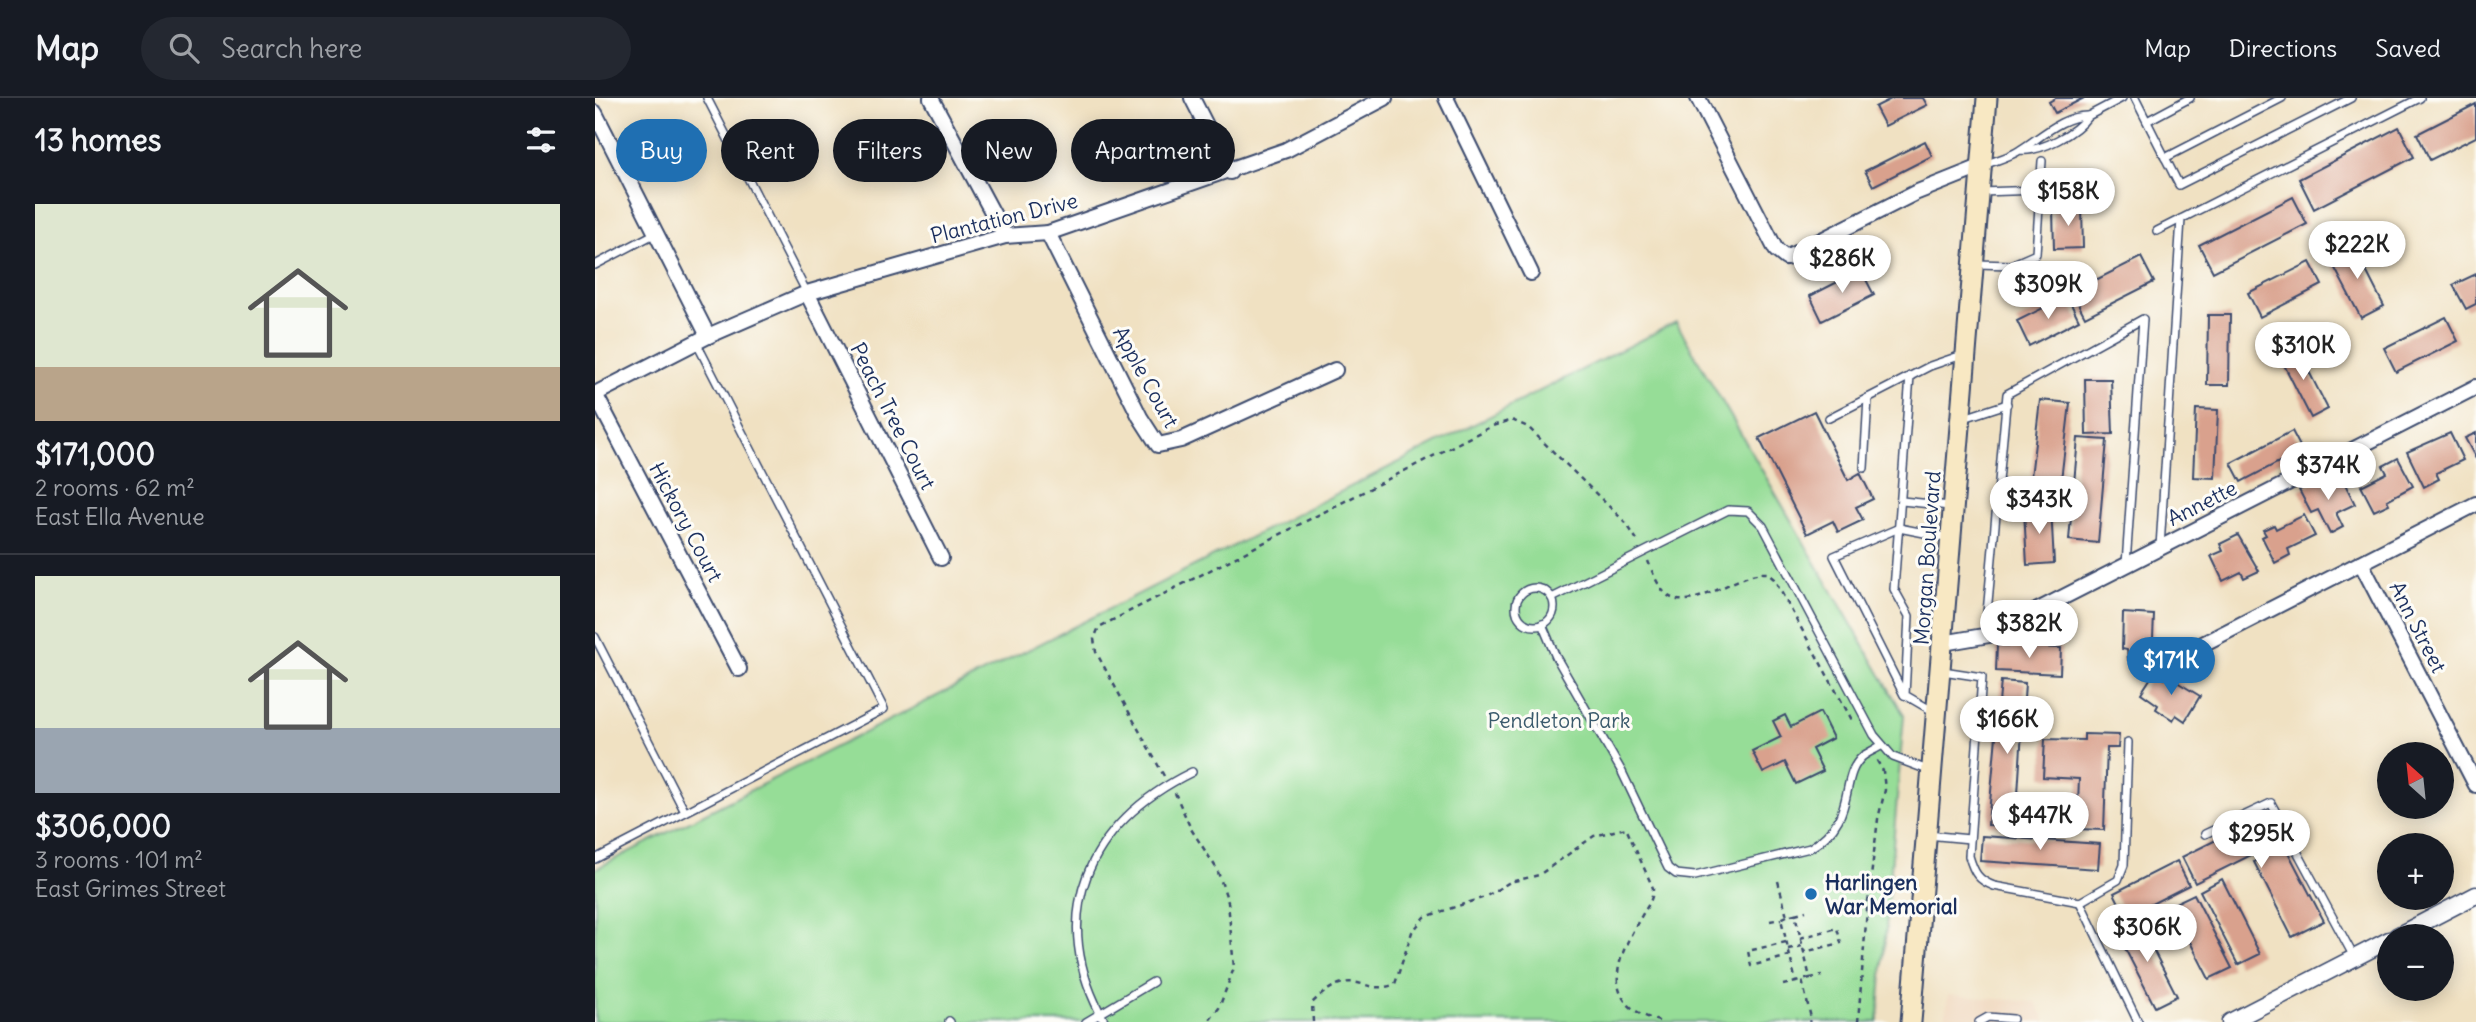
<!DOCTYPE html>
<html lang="en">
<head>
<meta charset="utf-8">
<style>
  :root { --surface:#171b24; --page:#242831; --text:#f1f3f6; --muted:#9ea1a6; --line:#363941; --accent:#1f6fb2 }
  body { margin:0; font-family:Delius,sans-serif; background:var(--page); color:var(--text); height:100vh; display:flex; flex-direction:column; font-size:26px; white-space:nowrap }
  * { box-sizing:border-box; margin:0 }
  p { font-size:23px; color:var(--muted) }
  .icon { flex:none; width:38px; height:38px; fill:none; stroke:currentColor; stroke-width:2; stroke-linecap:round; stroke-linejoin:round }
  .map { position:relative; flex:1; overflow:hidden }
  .drawer { display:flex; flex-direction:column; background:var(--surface); width:595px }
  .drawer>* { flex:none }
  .hud { position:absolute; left:21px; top:21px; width:665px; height:63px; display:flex; gap:14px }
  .needle { width:46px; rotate:333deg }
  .fabs { position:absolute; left:1782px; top:644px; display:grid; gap:14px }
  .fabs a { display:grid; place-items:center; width:77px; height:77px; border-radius:50%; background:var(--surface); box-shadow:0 4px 18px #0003; font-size:35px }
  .price { position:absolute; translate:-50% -60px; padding:0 16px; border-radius:24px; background:#fff; color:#222; font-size:23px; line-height:46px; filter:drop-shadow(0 2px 4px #0008) }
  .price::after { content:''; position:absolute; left:50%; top:42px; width:21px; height:16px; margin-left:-10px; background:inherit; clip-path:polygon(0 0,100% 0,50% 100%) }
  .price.on { background:var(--accent); color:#fff }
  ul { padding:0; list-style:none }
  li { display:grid; align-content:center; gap:14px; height:371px; padding:0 35px }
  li+li { border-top:2px solid var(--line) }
  li span { display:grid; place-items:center; height:217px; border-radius:0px; color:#555 }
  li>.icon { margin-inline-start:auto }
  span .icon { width:126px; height:126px; fill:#fffc; stroke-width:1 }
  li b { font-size:30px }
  h2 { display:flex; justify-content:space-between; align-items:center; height:84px; padding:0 35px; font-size:30px }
  .chip { padding:0 24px; border-radius:32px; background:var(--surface); box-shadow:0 4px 18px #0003; font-size:24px; line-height:63px }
  .chip.on { background:var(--accent); color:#fff }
  header { display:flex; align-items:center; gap:42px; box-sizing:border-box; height:98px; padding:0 35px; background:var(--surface); border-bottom:2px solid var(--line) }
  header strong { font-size:33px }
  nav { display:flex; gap:38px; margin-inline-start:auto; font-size:24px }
  .search { width:490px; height:63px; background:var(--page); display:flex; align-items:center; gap:18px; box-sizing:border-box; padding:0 24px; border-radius:38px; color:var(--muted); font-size:26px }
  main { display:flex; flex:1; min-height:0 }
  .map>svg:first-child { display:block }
</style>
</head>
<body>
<header>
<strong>Map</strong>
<div class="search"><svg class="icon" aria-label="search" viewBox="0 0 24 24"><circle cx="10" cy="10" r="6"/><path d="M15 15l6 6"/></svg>Search here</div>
<nav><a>Map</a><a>Directions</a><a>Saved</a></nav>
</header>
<main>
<section class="drawer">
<h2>13 homes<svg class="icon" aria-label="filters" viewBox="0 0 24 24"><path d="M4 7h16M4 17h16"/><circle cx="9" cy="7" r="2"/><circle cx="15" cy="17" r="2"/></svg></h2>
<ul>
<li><span style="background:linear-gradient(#dfe7d0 75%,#b9a48a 0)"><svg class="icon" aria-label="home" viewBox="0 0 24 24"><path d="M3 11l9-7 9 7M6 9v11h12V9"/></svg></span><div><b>$171,000</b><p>2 rooms · 62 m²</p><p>East Ella Avenue</p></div></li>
<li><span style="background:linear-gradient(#dfe7d0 70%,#9aa5b1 0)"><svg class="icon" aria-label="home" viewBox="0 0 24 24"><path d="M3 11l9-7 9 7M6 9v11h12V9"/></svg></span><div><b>$306,000</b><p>3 rooms · 101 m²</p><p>East Grimes Street</p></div></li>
</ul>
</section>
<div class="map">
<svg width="1881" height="924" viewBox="0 0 1881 924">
  <rect width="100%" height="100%" fill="#fdfcf7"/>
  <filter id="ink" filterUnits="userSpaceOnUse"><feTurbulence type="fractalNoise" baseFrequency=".0143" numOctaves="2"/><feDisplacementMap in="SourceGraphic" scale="14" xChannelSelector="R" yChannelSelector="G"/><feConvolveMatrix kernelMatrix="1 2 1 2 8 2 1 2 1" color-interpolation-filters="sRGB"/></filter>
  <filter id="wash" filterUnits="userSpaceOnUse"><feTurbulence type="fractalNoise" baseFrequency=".00686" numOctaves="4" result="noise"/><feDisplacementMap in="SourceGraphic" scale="28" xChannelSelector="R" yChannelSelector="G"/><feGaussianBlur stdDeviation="1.57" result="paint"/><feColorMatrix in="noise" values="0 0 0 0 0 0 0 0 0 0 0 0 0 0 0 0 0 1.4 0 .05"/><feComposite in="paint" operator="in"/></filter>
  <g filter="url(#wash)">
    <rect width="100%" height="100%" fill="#f0e1c2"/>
    <polygon fill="#efd6bb" points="1353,897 1441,904 1451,924 1350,924"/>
    <polygon fill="#96dd97" stroke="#58867a" stroke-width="2" points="1081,224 1309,617 1283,924 0,924 0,771"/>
    <g id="blocks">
      <g fill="#d9a18d">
        <polygon points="1298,0 1328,0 1332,7 1290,28 1280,9"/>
        <polygon points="1461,0 1489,0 1460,15 1454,4"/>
        <polygon points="1881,6 1881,39 1835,62 1822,36"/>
        <polygon points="1804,29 1819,59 1719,111 1704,81"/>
        <polygon points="1330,43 1337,58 1278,88 1270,73"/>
        <polygon points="1698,99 1712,126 1618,174 1604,147"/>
        <polygon points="1487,110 1488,150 1459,151 1458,111"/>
        <polygon points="1758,147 1789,208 1766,220 1734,159"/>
        <polygon points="1546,159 1559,184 1490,219 1477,194"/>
        <polygon points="1715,164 1727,187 1665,219 1653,195"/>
        <polygon points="1266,172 1279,197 1227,223 1215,198"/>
        <polygon points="1881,176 1881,206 1871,211 1858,187"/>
        <polygon points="1472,198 1484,222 1434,248 1422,223"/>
        <polygon points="1613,217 1635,217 1634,287 1612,287"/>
        <polygon points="1851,219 1863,243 1801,274 1789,250"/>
        <polygon points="1701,248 1733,311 1716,320 1684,257"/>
        <polygon points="1490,281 1516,281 1518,336 1491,337"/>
        <polygon points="1445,302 1475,305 1463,408 1433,405"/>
        <polygon points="1601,311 1623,312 1620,380 1598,379"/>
        <polygon points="1219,313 1253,382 1265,375 1278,401 1261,409 1268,422 1243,434 1238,423 1212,436 1164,340"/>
        <polygon points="1697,333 1707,352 1646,384 1636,365"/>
        <polygon points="1855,335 1868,362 1841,375 1844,381 1829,389 1812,354"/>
        <polygon points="1881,335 1881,361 1870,340"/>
        <polygon points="1483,340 1512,342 1503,445 1474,442"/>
        <polygon points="1803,360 1818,388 1792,402 1794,406 1779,413 1766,388 1792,375 1788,368"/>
        <polygon points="1727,381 1732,390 1748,382 1760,406 1741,415 1748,429 1735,436 1723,412 1716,415 1704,392"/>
        <polygon points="1456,410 1459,465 1432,467 1429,412"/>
        <polygon points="1709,417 1720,438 1693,451 1695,457 1680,465 1667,439 1671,437 1668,432 1679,427 1681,431"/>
        <polygon points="1643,437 1664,473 1649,480 1646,474 1628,483 1616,458 1628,453 1625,446"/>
        <polygon points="1528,515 1559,517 1557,563 1533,562 1532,552 1527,551"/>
        <polygon points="1402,547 1466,550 1465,576 1401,573"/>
        <polygon points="1559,575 1570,581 1572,578 1605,598 1590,623 1581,617 1578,622 1561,611 1563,607 1546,595"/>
        <polygon points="1406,583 1430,585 1421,728 1393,727"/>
        <polygon points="1225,614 1238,640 1217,651 1228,673 1201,686 1190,664 1168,675 1157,653 1186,639 1178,623 1190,617 1196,629"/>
        <polygon points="1489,636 1524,637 1523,650 1512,650 1509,732 1482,731 1484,681 1448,679 1450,641 1489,642"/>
        <polygon points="1673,716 1729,823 1697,839 1659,764 1681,753 1678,746 1600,785 1587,759"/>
        <polygon points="1387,738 1505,746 1503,771 1385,763"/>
        <polygon points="1582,763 1594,787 1531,819 1519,795"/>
        <polygon points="1627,781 1665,856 1643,867 1605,793"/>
        <polygon points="1599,796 1637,870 1614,881 1576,807"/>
        <polygon points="1544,824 1582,898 1560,909 1522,835"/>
      </g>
    </g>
  </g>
  <g filter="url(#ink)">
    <use href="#blocks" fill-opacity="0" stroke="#3b4a6d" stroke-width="2"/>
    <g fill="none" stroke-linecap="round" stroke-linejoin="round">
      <g stroke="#3b4a6d" stroke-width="10">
        <g id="service">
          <polyline points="112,0 212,195"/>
          <polyline points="1540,0 1584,87 1756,0"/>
          <polyline points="1493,18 1527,0"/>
          <polyline points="1552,23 1595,0"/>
          <polyline points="1570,60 1687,0"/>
          <path d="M1389 67C1401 62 1415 59 1425 52 1445 40 1468 17 1493 18 1481 35 1446 54 1426 52"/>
          <polyline points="1445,92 1447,63"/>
          <polyline points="1562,133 1825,0"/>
          <polyline points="1382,166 1416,167 1441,156 1445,92 1386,94"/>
          <polyline points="0,167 61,135"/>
          <polyline points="1315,278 1299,491 1314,518 1310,597 1341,615"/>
          <polyline points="1234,320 1335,268 1370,256"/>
          <polyline points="1369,320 1412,306"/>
          <polyline points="1269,370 1273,300"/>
          <polyline points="1307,403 1355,408"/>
          <polyline points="1565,449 1586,121"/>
          <circle cx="940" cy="509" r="19"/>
          <polyline points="957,500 1133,412 1153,413 1168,428 1279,637 1298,659 1333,672"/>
          <path d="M947 526 961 559 1027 674 1073 770 1081 776 1100 778 1215 750C1265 720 1242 681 1268 658 1274 654 1281 651 1287 647"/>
          <polyline points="1390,537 1412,296 1548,221 1531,466"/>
          <polyline points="0,539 90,714"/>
          <path d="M1348 573 1387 579 1374 758C1379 775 1383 782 1399 788L1485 804 1523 782 1529 767 1533 644"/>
          <polyline points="1309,597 1239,458 1304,430 1355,440"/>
          <polyline points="1610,736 1676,705 1759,859"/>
          <polyline points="1332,737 1375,741"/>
          <polyline points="0,761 289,611 101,244"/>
          <polyline points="1485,804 1543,924"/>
          <polyline points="354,923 355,924"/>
          <polyline points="491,924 558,884"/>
          <path d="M510 924C450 819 492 725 597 674"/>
          <polyline points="1384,924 1393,919 1418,921"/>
        </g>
      </g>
      <g stroke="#3b4a6d" stroke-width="18">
        <g id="minor">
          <polyline points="336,0 410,138"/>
          <polyline points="597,0 635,74"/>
          <polyline points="851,0 936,175"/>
          <polyline points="1103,0 1181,152 1191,160 1320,95 1385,69"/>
          <polyline points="0,15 113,238"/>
          <polyline points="453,135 545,319 563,347 586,342 740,272"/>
          <polyline points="212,195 346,460"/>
          <polyline points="0,296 113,238 212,195 410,138 453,135 691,52 790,0"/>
          <polyline points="0,296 144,571"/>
          <polyline points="1766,465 1881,687"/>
          <polyline points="1348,545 1394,537 1881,289"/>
          <polyline points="1600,550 1881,406"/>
        </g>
      </g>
      <g stroke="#3b4a6d" stroke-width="19">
        <g id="tertiary">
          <polyline points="1802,838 1881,797"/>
          <polyline points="1635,924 1794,842"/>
        </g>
      </g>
      <g stroke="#3b4a6d" stroke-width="23">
        <polyline id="secondary" points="1316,924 1392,0"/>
      </g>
      <g stroke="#3b4a6d" stroke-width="2.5" stroke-dasharray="5 5" stroke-linecap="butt">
        <path d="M1053 463C1058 475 1065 495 1077 500 1101 512 1145 473 1172 475L1179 481 1257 622"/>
        <polyline points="569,678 501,554 499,541 504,529 897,328 917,322 933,329 1031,425 1044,445"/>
        <polyline points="580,695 596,731 622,771 633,804 639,870 624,910 613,924"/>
        <polyline points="1183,783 1192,818 1200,816 1215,880 1207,882 1216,920 1214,924"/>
        <polyline points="1200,816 1211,813"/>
        <polyline points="1192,818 1186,821 1201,884 1207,882"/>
        <polyline points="1175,823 1186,821"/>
        <polyline points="1205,840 1242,830 1246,845 1209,854"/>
        <polyline points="1191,844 1153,853 1156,868 1194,858"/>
        <polyline points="1193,851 1207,848"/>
        <polyline points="1215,880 1227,878"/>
        <polyline points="1188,887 1201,884"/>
        <path d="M718 924 717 905C760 863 768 900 800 886L817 834 830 819 890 799 915 784 944 777 999 738 1031 730 1058 790C1058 803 1052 808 1046 819 1019 864 1004 907 1067 924"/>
        <polyline points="1263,924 1272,812 1283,721 1290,692 1288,673 1281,661"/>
      </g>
      <use href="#service" stroke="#fff" stroke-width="7"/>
      <use href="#minor" stroke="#fff" stroke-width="14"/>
      <use href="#tertiary" stroke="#fff" stroke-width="16"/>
      <use href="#secondary" stroke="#f8e8c3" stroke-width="19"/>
    </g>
  </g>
  <circle fill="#1f6fb2" stroke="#fdfcf7" stroke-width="2.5" cx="1216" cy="796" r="7"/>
  <g text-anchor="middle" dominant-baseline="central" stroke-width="6" stroke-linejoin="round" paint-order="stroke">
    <g font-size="21" fill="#1b2f5e" stroke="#fdfcf7">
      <text transform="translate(409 120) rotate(-14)">Plantation Drive</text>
      <text transform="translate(551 279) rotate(61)">Apple Court</text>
      <text transform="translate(298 318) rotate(63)">Peach Tree Court</text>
      <text transform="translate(1607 405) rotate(-27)">Annette</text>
      <text transform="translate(91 424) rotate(62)">Hickory Court</text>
      <text transform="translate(1332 460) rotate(-86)">Morgan Boulevard</text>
      <text transform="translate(1823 529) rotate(63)">Ann Street</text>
    </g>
    <g font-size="21" fill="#3a5a6c" stroke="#fdfcf7">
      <text x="964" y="622">Pendleton Park</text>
    </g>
    <g font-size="21" font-weight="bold" fill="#1b2f5e" stroke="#fdfcf7" text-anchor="start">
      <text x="1230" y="784">Harlingen<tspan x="1230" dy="24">War Memorial</tspan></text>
    </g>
  </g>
</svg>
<div class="fabs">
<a><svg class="needle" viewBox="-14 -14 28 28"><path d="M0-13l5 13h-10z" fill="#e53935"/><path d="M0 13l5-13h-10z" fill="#9ea1a6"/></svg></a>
<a>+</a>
<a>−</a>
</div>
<b class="price" style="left:1473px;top:130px">$158K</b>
<b class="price" style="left:1762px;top:183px">$222K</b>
<b class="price" style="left:1247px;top:197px">$286K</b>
<b class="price" style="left:1453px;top:223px">$309K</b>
<b class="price" style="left:1708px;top:284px">$310K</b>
<b class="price" style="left:1733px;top:404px">$374K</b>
<b class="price" style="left:1444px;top:438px">$343K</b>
<b class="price" style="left:1434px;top:562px">$382K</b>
<b class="price on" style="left:1576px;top:599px">$171K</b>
<b class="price" style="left:1412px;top:658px">$166K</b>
<b class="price" style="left:1445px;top:754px">$447K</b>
<b class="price" style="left:1666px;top:772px">$295K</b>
<b class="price" style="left:1552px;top:866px">$306K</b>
<div class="hud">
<a class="chip on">Buy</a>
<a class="chip">Rent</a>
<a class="chip">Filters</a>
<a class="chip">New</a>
<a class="chip">Apartment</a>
</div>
</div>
</main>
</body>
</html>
